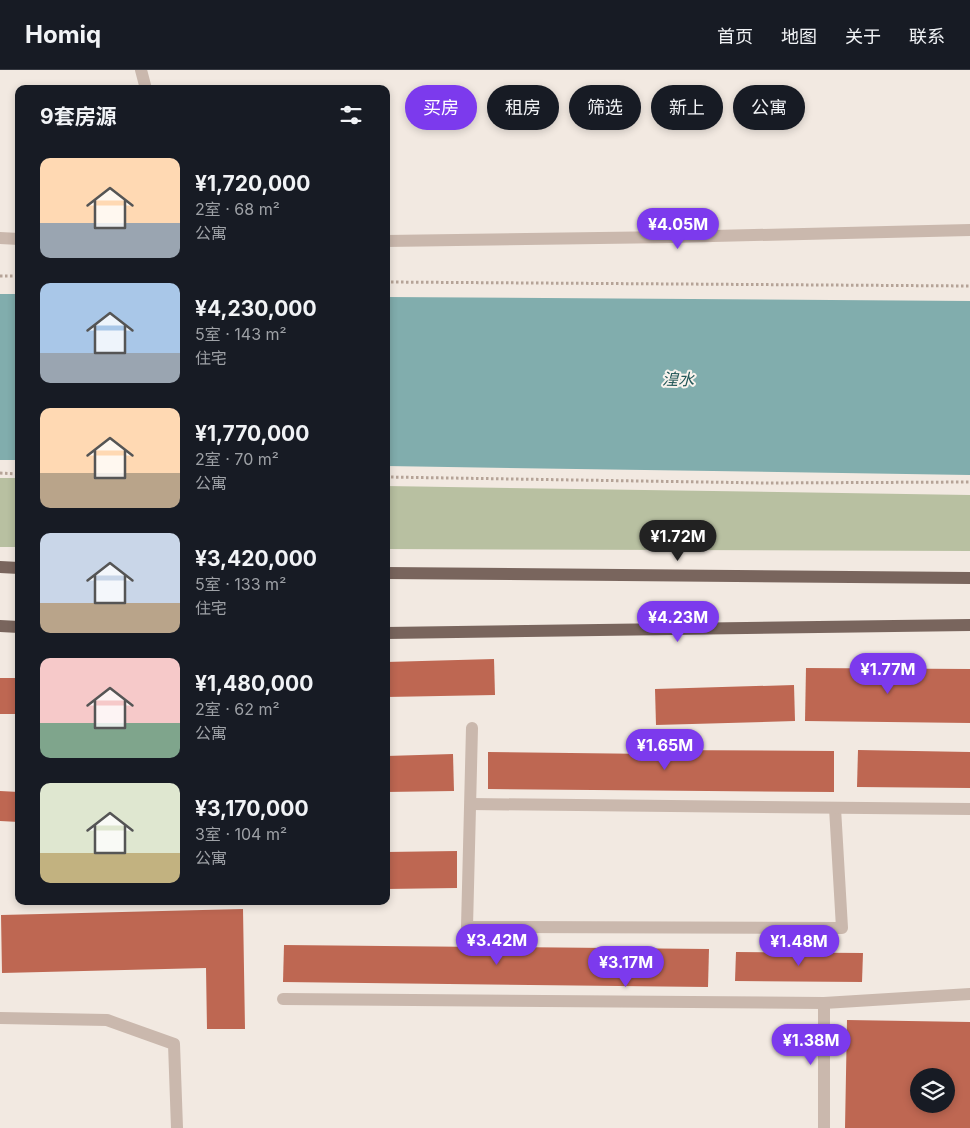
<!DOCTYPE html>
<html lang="zh">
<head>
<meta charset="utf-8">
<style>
  :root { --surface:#171b24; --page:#20242c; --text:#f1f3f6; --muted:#9ea1a6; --line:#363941; --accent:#7c3aed }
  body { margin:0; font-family:Inter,"Noto Sans SC",sans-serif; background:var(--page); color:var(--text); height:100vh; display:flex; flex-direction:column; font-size:19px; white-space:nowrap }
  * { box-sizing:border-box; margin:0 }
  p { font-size:16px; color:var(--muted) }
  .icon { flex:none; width:28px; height:28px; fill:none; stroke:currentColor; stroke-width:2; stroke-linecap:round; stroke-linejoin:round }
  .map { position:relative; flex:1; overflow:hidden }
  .sheet { position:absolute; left:15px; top:15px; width:375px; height:820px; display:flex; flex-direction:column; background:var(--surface); border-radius:10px; box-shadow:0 2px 8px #0003 }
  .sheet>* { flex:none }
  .guide { position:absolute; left:405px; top:15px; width:475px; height:45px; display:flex; gap:10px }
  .buttons { position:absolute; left:910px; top:998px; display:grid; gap:10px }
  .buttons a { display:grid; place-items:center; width:45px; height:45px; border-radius:50%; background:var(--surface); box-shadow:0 2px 8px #0003; font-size:25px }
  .price { position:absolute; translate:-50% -42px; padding:0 11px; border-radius:18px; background:var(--accent); color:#fff; font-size:16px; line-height:32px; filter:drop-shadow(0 1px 2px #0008) }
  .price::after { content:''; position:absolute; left:50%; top:30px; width:15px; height:11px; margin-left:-8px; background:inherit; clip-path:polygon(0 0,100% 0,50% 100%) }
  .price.on { background:#222; color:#fff }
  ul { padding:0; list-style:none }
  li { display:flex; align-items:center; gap:15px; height:125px; padding:0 25px }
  li span { display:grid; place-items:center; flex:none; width:140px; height:100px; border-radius:10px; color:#555 }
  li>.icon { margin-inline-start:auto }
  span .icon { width:60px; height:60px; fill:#fffc; stroke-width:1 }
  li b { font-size:21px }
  h2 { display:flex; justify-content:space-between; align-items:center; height:60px; padding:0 25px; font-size:21px }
  .chip { padding:0 18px; border-radius:22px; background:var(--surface); box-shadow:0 2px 8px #0003; font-size:18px; line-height:45px }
  .chip.on { background:var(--accent); color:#fff }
  header { display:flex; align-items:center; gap:30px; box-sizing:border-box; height:70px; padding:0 25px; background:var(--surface); border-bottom:1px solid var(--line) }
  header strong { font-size:24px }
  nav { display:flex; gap:28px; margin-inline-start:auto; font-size:18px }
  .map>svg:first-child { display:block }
</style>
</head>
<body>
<header>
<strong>Homiq</strong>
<nav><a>首页</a><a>地图</a><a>关于</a><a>联系</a></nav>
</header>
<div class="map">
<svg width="970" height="1058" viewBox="0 0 970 1058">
  <rect width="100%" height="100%" fill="#f2e9e1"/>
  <g fill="#b8c0a1">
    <rect x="0" y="408" width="19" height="69"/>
    <polygon points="386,416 970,425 970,481 386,479"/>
  </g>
  <g fill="#81adad">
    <rect x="0" y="224" width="19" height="166"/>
    <polygon points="386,227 970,231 970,405 386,396"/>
  </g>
  <g fill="#be6752" fill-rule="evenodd">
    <polygon points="494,589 495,625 386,627 386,592"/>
    <polygon points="806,598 970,599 970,653 805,651"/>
    <rect x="0" y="608" width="19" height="36"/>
    <polygon points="794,615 795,651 656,655 655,619"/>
    <polygon points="654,680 834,681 834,722 488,719 488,682 654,684"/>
    <polygon points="858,680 970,682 970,718 857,717"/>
    <polygon points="453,684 454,721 386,722 386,686"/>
    <polygon points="0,721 19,722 19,752 0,751"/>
    <polygon points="457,781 457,818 386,819 386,782"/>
    <polygon points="243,839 245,959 207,959 206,898 2,903 1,845"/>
    <polygon points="284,875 709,879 708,917 283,912"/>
    <polygon points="736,882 863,883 862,912 735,911"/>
    <path d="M847 950 970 952V1058H845ZM919 1006H946V1034H919Z"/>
  </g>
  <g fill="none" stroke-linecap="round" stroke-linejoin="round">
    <g stroke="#b5a397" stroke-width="3" stroke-dasharray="2.5 2.5" stroke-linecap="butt">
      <polyline points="0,206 19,206"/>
      <polyline points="386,212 970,216"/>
      <polyline points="0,403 19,404"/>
      <polyline points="386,407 766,413 970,412"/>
    </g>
    <g stroke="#cab8ad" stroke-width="12">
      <polyline points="141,0 146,19"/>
      <polyline points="0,168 19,169"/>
      <polyline points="386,171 672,167 970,160"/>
      <polyline points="472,658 467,857 842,858 835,738"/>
      <polyline points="471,734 970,739"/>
      <polyline points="283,929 824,933 970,924"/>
      <polyline points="824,933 824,1058"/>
      <polyline points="0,948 107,950 174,974 177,1058"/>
    </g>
    <g stroke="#79655d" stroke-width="12">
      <polyline points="0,497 19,498"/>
      <polyline points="386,503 970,508"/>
      <polyline points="0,556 19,557"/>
      <polyline points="386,563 970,555"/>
    </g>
  </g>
  <g text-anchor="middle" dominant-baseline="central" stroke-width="4" stroke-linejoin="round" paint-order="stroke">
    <g font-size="16" font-style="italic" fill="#235758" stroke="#f9f3ed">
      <text transform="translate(678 309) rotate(1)">湟水</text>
    </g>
  </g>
</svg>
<div class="buttons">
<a><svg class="icon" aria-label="layers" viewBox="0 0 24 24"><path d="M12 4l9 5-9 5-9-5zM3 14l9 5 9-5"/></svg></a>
</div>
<b class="price" style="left:678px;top:180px">¥4.05M</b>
<b class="price on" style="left:678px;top:492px">¥1.72M</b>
<b class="price" style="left:678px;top:573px">¥4.23M</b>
<b class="price" style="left:888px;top:625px">¥1.77M</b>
<b class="price" style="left:665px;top:701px">¥1.65M</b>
<b class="price" style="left:497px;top:896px">¥3.42M</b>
<b class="price" style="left:799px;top:897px">¥1.48M</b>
<b class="price" style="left:626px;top:918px">¥3.17M</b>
<b class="price" style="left:811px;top:996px">¥1.38M</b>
<div class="guide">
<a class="chip on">买房</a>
<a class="chip">租房</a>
<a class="chip">筛选</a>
<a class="chip">新上</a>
<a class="chip">公寓</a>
</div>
<section class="sheet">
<h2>9套房源<svg class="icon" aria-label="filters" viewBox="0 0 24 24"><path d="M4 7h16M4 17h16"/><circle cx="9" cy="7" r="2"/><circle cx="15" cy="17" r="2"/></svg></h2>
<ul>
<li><span style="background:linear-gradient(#ffd9b3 65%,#9aa5b1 0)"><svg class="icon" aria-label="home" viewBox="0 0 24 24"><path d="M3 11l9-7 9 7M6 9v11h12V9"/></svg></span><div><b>¥1,720,000</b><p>2室 · 68 m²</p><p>公寓</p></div></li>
<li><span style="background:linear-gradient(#a9c7e8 70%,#9aa5b1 0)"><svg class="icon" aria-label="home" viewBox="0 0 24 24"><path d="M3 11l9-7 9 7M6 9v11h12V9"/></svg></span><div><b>¥4,230,000</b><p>5室 · 143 m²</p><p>住宅</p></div></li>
<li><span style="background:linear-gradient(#ffd9b3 65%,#b9a48a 0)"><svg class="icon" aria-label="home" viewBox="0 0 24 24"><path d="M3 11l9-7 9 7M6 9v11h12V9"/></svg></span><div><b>¥1,770,000</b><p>2室 · 70 m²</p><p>公寓</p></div></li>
<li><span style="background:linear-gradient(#c9d6e8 70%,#b9a48a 0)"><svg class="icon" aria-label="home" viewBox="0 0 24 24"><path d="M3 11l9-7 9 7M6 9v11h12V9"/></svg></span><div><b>¥3,420,000</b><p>5室 · 133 m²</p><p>住宅</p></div></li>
<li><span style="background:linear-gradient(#f6c9c9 65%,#7fa58c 0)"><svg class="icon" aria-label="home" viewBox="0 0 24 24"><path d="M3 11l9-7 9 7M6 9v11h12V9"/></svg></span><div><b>¥1,480,000</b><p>2室 · 62 m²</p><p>公寓</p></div></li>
<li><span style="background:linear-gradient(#dfe7d0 70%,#c2b280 0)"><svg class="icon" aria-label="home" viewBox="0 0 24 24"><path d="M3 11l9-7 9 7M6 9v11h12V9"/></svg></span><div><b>¥3,170,000</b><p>3室 · 104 m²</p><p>公寓</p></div></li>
</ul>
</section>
</div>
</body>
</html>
